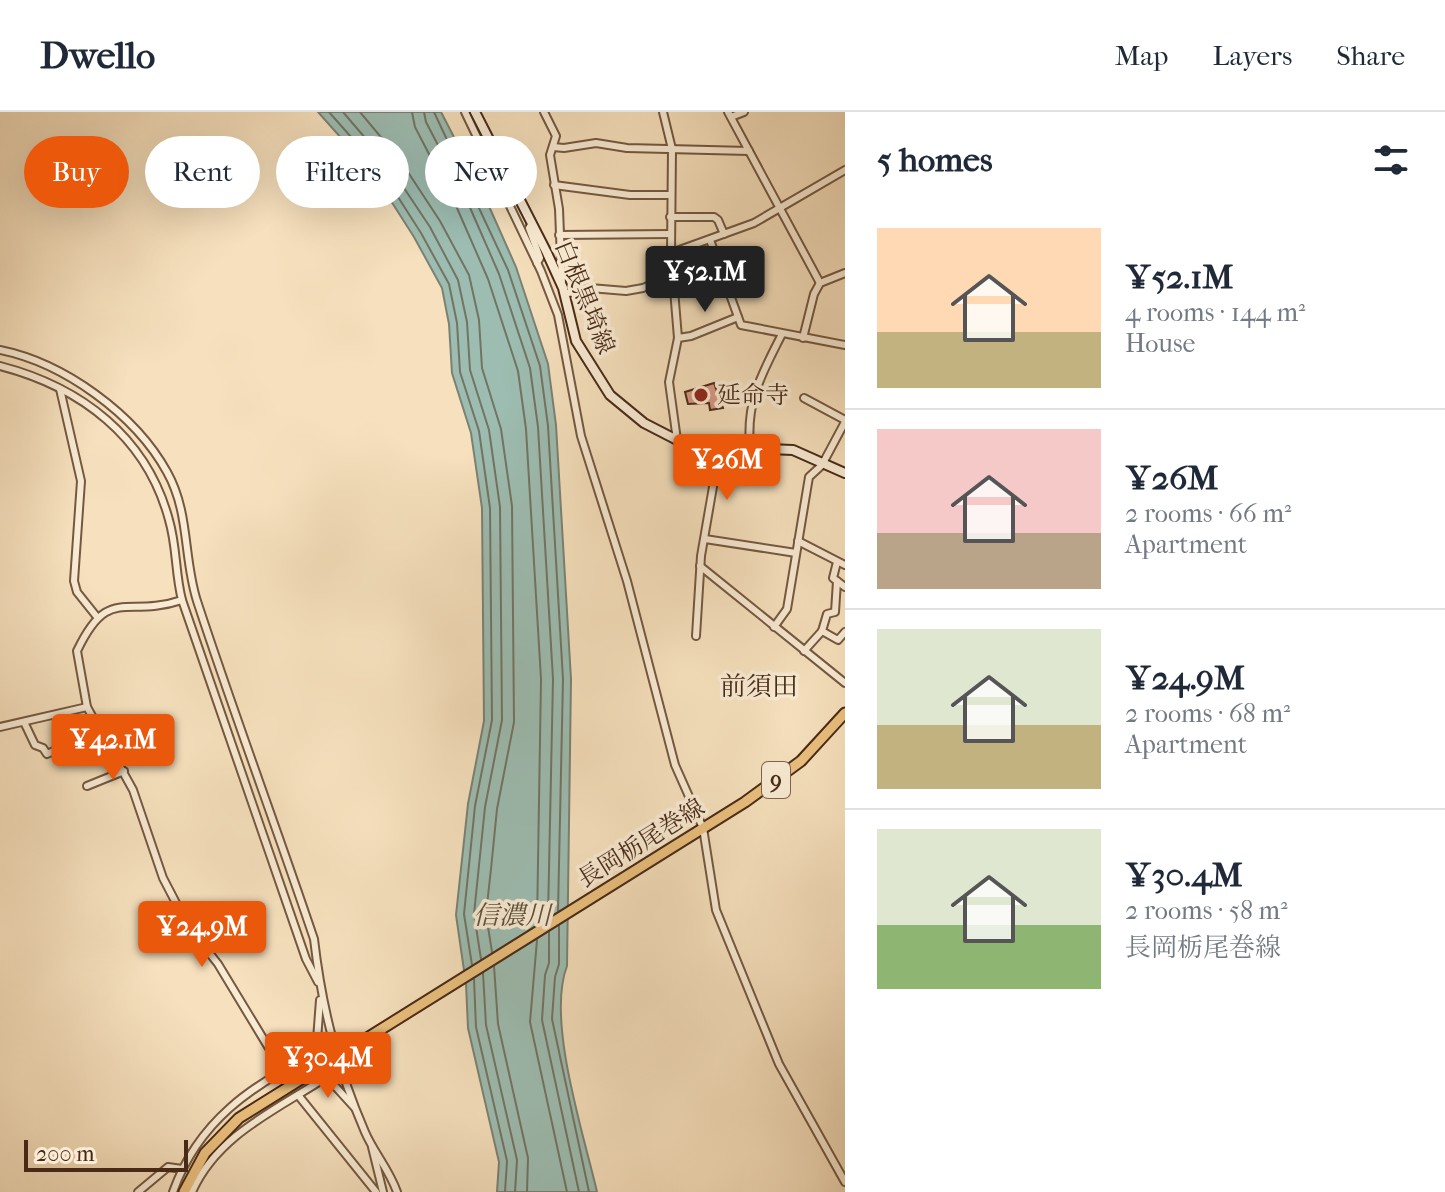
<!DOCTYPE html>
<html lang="en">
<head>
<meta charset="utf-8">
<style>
  :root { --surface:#fff; --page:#f2f2f3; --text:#1f2937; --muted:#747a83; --line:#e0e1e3; --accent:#ea580c }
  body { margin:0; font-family:"IM FELL French Canon","Noto Serif JP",serif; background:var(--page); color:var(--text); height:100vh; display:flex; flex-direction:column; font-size:30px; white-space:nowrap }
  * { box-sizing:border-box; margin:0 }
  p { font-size:26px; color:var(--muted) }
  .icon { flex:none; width:44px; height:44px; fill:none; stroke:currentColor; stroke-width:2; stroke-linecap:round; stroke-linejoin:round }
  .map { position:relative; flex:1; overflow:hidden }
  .drawer { display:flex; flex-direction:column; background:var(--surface); width:600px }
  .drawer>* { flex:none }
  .guide { position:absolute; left:24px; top:24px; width:700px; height:72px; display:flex; gap:16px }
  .scale { position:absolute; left:24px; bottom:20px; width:164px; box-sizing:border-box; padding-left:8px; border:4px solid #482a17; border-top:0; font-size:22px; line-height:28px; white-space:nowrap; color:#482a17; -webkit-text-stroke:6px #f9ebd4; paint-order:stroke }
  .price { position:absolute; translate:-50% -68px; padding:0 18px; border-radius:8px; background:var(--accent); color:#fff; font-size:26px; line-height:52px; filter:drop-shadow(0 2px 4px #0008) }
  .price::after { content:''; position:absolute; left:50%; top:48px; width:24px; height:18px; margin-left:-12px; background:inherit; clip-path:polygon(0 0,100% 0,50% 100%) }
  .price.on { background:#222; color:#fff }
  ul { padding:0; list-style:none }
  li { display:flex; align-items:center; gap:24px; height:200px; padding:0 32px }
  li+li { border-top:2px solid var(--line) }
  li span { display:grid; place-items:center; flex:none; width:224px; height:160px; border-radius:0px; color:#555 }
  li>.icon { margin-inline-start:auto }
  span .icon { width:96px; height:96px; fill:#fffc; stroke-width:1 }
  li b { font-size:34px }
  h2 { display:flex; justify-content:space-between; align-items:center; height:96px; padding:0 32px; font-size:34px }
  .tag { padding:0 28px; border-radius:36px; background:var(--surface); box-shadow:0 8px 32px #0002; font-size:28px; line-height:72px }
  .tag.on { background:var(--accent); color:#fff }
  header { display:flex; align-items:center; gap:48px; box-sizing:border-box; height:112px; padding:0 40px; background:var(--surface); border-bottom:2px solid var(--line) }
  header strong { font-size:38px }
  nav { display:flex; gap:44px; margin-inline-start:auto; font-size:28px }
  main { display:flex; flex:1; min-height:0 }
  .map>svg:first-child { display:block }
</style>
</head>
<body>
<header>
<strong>Dwello</strong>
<nav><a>Map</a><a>Layers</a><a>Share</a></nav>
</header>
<main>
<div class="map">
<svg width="845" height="1080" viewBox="0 0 845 1080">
  <rect width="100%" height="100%" fill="#f6e0bd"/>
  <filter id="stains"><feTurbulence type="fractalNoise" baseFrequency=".0025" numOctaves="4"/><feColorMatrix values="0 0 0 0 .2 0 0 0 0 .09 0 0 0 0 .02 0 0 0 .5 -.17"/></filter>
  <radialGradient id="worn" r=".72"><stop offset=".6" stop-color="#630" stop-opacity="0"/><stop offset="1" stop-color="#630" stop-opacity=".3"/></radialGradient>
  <path fill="#9dbdb2" stroke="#7b8274" stroke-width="2" d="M318 0H441L484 83 516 155 548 252 556 313 571 567 567 854C546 908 584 1023 597 1080H497L499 1050 468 916 466 872 456 803 468 692 484 609 482 396 471 321 452 261 449 212 442 176 414 125 375 64Z"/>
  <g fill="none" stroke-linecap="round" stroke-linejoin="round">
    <g stroke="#727464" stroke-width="2">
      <polyline points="329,0 382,60 421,121 449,172 457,211 460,260 479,319 490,396 492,608 475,694 464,802 472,853"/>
      <polyline points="343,0 390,55 430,115 458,168 467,210 470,258 489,318 500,395 502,608 485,695 474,802 481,847"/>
      <polyline points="360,0 400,48 440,109 469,163 479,208 482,256 501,317 512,394 514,610 497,697 491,757 486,802 492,840"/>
      <polyline points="412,0 415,15 457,96 488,167 518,259 526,317 541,567 537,812"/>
      <polyline points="424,0 426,10 468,91 499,162 530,256 538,315 553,567 548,805"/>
      <polyline points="434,0 508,158 540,254 548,314 563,567 558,799"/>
      <polyline points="559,814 559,852 555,865 552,907 589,1080"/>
      <polyline points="549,820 549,851 545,863 542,908 579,1080"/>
      <polyline points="537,828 530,910 567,1080"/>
      <polyline points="494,854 498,912 528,1046 527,1080"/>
      <polyline points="483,861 486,913 517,1048 515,1080"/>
      <polyline points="474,867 476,915 507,1049 505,1080"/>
    </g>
  </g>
  <polygon fill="#dc9686" stroke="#482a17" stroke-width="2" points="714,271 723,296 710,298 709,291 688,292 685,280"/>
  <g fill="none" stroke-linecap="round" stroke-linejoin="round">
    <g stroke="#745840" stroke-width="10">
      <g id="street">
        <polyline points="465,0 541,159 558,203 581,324 627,469 675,653 703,716 716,798 779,952 845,1070"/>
        <polyline points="544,0 556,24 550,43 559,97 562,172"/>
        <polyline points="663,0 672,37 671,141 678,226 669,270 677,328"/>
        <polyline points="728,0 820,171"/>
        <polyline points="731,5 744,0"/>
        <polyline points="553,35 564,36 596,31 627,36 749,39"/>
        <polyline points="554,73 630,83 671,83"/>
        <polyline points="670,105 714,105 718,108 724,122"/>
        <polyline points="532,111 529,116 540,146 537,151"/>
        <polyline points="559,123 671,122"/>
        <polyline points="710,128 741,213 845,233"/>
        <polyline points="671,141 754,111 845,58"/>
        <polyline points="564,182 590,176 626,179 643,176 673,163"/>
        <polyline points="678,226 691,224 738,205"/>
        <polyline points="803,226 814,182 820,171 845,161"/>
        <path d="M0 238C64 251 135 302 167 360 190 401 183 445 197 489 234 602 276 714 314 827 322 896 337 955 365 1020 374 1041 389 1057 397 1080"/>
        <path d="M0 254C81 275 147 325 169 408 177 435 175 461 182 488L306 847 318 870"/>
        <polyline points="60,277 81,369 74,469 77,480 97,505"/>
        <polyline points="804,286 845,308"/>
        <path d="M750 334C746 288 762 262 782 222"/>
        <polyline points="705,427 796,441"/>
        <polyline points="798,429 845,453"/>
        <polyline points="837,450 833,466 845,475"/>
        <polyline points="700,454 845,571"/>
        <path d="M182 488C125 507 109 472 77 539L87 595 133 678 163 766 188 814 218 852 287 966"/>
        <polyline points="774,515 787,497 809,365 822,353 845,310"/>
        <polyline points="822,519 838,528 845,520"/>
        <polyline points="696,524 701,444 714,369 698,334"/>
        <polyline points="804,539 822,519 827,502 835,500 837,469"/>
        <polyline points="24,610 35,633 43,636 47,642 98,619"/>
        <polyline points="0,615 87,595"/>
        <polyline points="87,674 124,659"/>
        <polyline points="318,946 316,941 320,888"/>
        <polyline points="324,962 354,995"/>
        <polyline points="298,983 376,1080"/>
        <polyline points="372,1035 383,1080"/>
        <polyline points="138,1080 168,1055 182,1057"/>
        <path d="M173 1080C198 1009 252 973 316 941"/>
        <path d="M192 1080C217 1023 276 998 325 966"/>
      </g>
    </g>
    <g stroke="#482a17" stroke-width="12">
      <polyline id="secondary" points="475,0 547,141 563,176 576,229 610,283 644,311 677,328 698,334 793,338 845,361"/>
    </g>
    <g stroke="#482a17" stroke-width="13">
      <polyline id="primary" points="184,1080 205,1041 239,1006 745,690 801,649 845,601"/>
    </g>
    <use href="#street" stroke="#f9ebd4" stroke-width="6"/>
    <use href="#secondary" stroke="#f9ebd4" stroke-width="8"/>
    <use href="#primary" stroke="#ebc07e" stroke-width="9"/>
  </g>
  <circle fill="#8f2418" stroke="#f9ebd4" stroke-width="3" cx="701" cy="283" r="8"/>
  <g text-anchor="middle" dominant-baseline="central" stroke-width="7" stroke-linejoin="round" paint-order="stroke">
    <rect fill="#f9ebd4" stroke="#7d6450" stroke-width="2" x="762" y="650" width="28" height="36" rx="6"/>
    <g font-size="22" font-weight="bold" fill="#482a17">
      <text x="776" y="668">9</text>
    </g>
    <g font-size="24" fill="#482a17" stroke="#f9ebd4">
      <text transform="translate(585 185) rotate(68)">白根黒埼線</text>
      <text transform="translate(641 731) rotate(-32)">長岡栃尾巻線</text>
    </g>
    <g font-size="24" fill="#482a17" stroke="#f9ebd4" text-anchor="start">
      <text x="717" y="283">延命寺</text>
    </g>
    <g font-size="26" fill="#482a17" stroke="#f9ebd4">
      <text x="759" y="574">前須田</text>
    </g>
    <g font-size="26" font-style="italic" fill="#5d4f3e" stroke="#f9ebd4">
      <text x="512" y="803">信濃川</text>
    </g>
  </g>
  <rect width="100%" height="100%" filter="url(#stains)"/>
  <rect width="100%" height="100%" fill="url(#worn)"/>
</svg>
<div class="scale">200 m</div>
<b class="price on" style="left:705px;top:202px">¥52.1M</b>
<b class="price" style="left:727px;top:390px">¥26M</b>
<b class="price" style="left:113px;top:670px">¥42.1M</b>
<b class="price" style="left:202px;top:857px">¥24.9M</b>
<b class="price" style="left:328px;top:988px">¥30.4M</b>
<div class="guide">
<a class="tag on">Buy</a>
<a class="tag">Rent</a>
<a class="tag">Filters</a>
<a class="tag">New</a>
</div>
</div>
<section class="drawer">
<h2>5 homes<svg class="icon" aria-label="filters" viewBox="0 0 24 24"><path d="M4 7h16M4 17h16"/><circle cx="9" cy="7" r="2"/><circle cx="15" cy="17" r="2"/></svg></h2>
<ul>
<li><span style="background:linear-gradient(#ffd9b3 65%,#c2b280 0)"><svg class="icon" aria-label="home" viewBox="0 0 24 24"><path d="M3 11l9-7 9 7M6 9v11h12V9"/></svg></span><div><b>¥52.1M</b><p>4 rooms · 144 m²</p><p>House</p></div></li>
<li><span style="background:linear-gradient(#f6c9c9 65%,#b9a48a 0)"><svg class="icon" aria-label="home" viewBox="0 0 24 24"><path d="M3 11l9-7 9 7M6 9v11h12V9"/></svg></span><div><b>¥26M</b><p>2 rooms · 66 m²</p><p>Apartment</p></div></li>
<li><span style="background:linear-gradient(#dfe7d0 60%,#c2b280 0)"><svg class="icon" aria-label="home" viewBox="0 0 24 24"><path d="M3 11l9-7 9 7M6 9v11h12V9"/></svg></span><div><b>¥24.9M</b><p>2 rooms · 68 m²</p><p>Apartment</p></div></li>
<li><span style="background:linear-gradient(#dfe7d0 60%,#8fb573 0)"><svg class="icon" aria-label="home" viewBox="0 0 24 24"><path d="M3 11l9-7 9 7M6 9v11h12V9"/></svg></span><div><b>¥30.4M</b><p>2 rooms · 58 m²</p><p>長岡栃尾巻線</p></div></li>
</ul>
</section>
</main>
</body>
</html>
